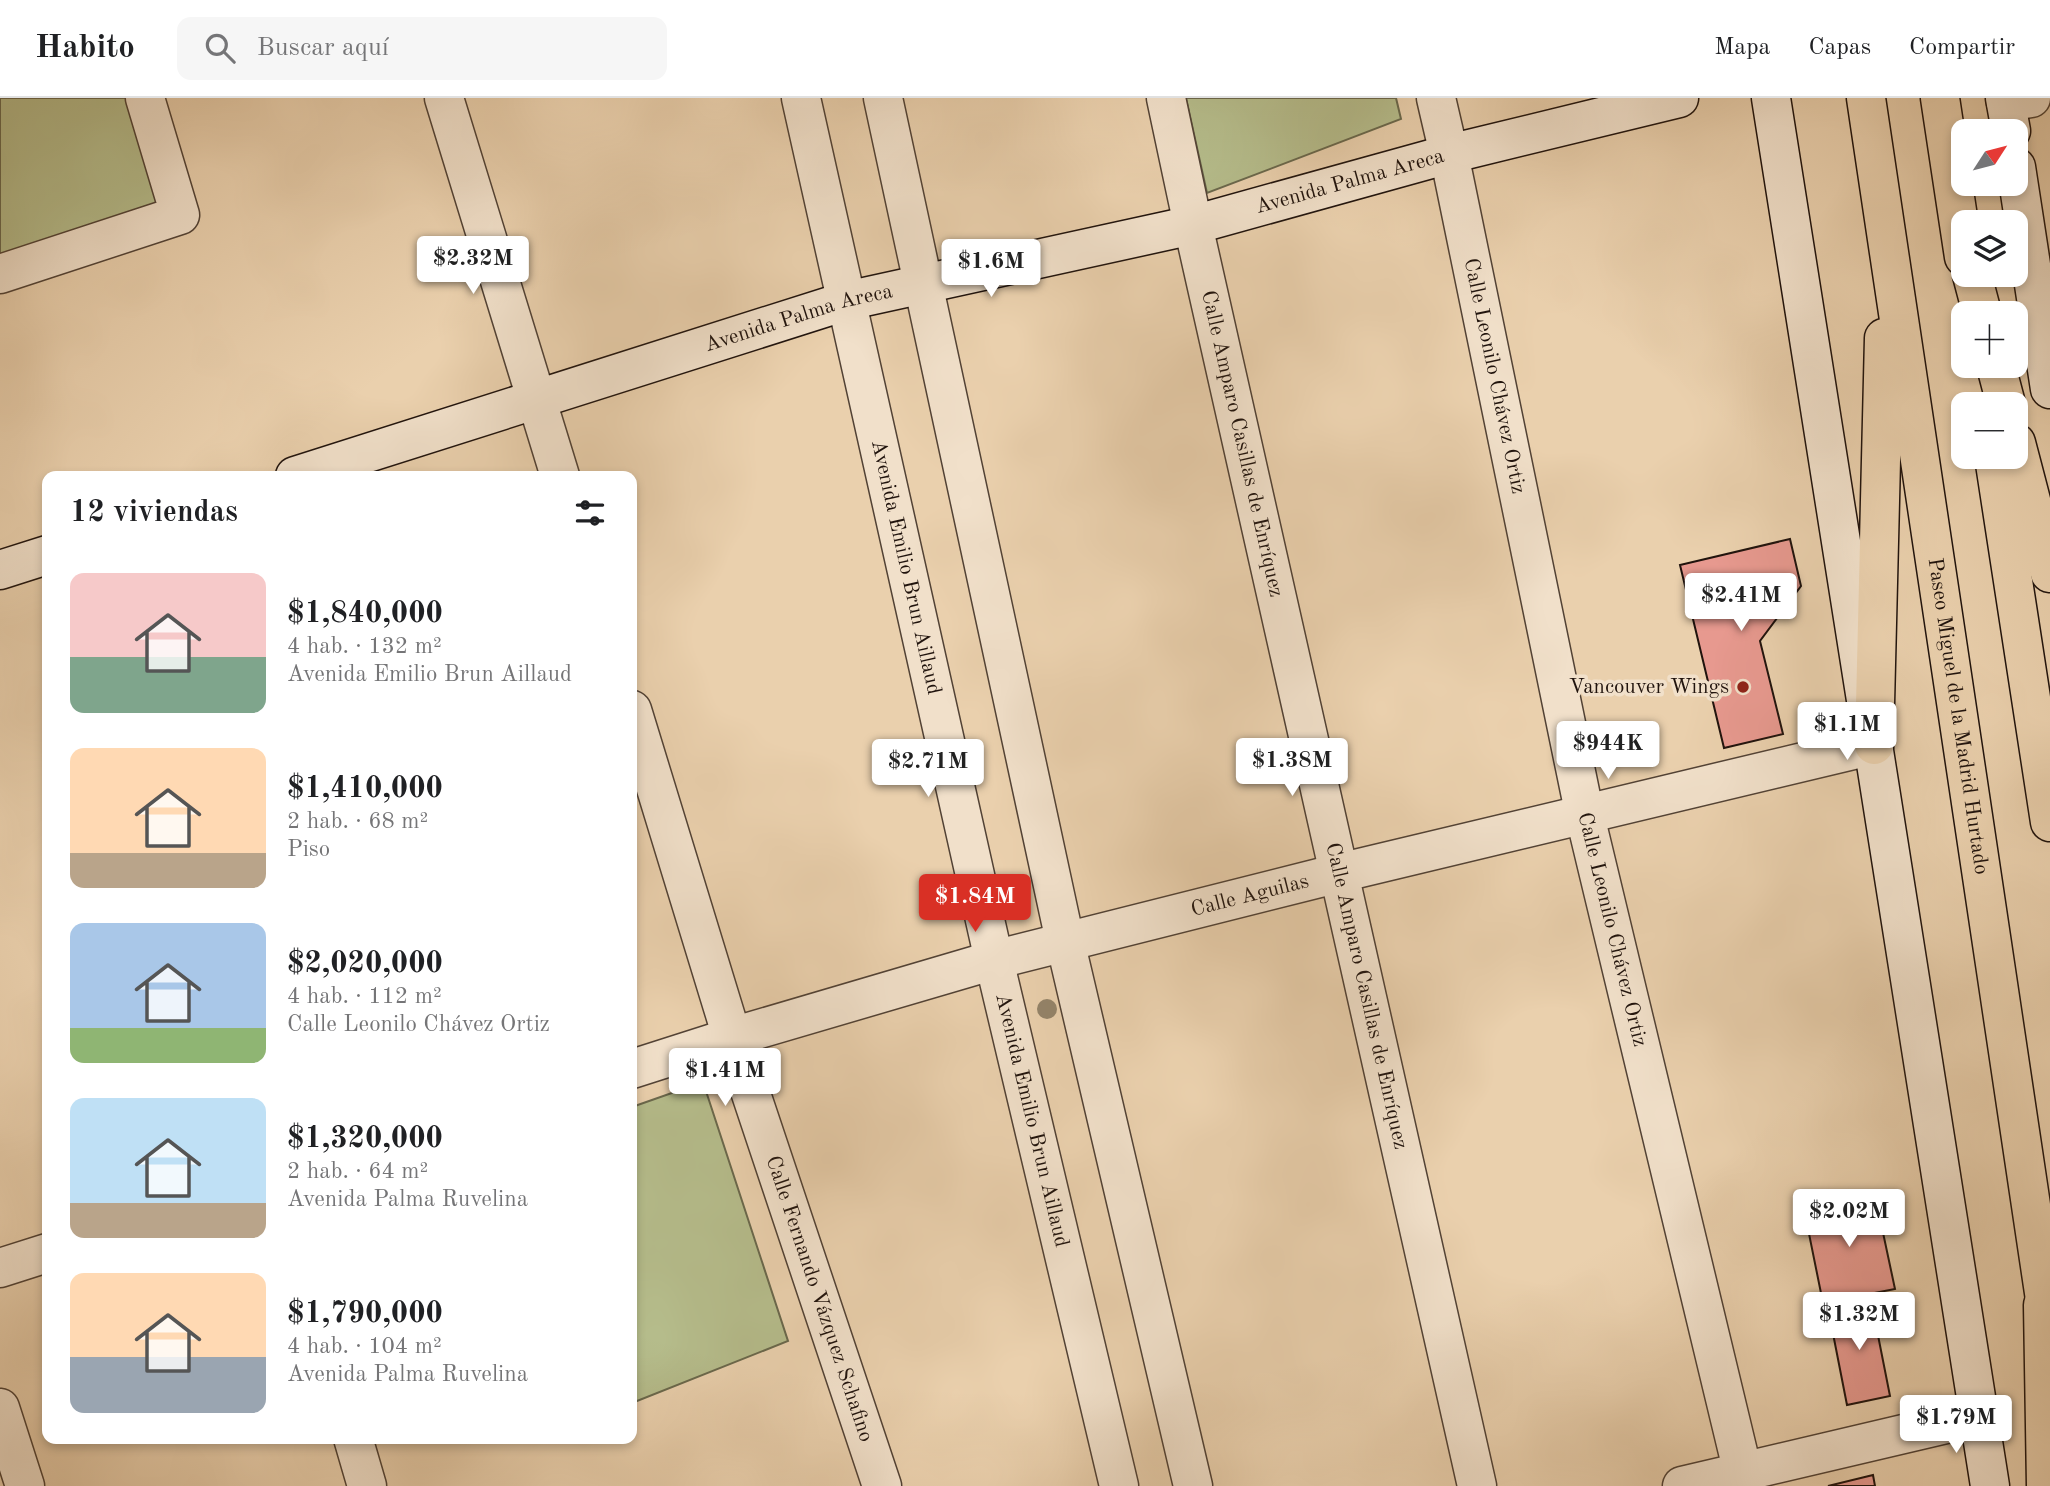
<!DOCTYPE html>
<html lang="es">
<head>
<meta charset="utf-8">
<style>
  :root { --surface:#fff; --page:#f6f6f6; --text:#202124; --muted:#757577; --line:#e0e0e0; --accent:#d93025 }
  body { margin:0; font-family:"Old Standard TT",serif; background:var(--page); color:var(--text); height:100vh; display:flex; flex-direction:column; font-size:26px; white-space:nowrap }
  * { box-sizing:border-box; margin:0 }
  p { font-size:23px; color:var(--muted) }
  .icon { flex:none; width:38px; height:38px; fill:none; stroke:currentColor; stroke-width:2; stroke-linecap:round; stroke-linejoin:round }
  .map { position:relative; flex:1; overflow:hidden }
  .side { position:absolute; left:42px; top:373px; width:595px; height:973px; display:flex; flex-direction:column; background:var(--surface); border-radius:14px; box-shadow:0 4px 10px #0003 }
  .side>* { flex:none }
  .needle { width:46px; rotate:54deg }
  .tools { position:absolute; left:1951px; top:21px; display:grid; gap:14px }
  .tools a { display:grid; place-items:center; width:77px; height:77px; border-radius:14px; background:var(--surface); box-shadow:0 4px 10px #0003; font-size:35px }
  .price { position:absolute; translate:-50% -60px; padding:0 16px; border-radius:7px; background:#fff; color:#222; font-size:23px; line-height:46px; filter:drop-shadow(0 2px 4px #0008) }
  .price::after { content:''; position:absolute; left:50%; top:42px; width:21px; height:16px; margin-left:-10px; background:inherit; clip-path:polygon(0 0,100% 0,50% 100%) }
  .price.current { background:var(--accent); color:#fff }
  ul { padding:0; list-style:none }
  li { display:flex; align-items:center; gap:21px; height:175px; padding:0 28px }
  li span { display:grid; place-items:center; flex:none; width:196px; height:140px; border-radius:14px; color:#555 }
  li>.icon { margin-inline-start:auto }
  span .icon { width:84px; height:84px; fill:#fffc; stroke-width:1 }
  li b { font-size:30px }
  h2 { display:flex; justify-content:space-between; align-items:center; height:84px; padding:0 28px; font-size:30px }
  header { display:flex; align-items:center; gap:42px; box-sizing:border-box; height:98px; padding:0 35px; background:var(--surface); border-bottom:2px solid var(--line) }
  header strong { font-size:33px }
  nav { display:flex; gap:38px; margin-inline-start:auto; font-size:24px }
  .search { width:490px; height:63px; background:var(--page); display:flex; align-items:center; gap:18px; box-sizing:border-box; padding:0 24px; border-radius:14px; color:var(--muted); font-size:26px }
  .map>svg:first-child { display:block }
</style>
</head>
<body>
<header>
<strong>Habito</strong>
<div class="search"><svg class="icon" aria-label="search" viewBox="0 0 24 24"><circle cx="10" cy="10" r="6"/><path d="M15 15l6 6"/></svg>Buscar aquí</div>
<nav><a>Mapa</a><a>Capas</a><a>Compartir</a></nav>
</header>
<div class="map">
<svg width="2050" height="1388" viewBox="0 0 2050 1388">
  <rect width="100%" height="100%" fill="#ead0ad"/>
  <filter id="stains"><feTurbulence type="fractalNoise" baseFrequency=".00286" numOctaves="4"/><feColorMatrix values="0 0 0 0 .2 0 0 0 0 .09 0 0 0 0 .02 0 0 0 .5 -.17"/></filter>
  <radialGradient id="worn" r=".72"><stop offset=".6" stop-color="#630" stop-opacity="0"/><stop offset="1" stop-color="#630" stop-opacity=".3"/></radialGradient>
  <g fill="#b5bc8b" stroke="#6a684c" stroke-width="2">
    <polygon points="0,0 126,0 160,106 0,157"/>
    <polygon points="1186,0 1396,0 1401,21 1207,95"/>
    <polygon points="703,984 788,1243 632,1305 632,1009"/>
  </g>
  <g fill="#e7998f" stroke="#20130d" stroke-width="2">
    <polygon points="1790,441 1801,488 1760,543 1783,636 1724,650 1680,467"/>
    <polygon points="1875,1097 1895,1191 1823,1205 1804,1111"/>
    <polygon points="1871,1202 1890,1298 1847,1307 1828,1210"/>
    <polygon points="1873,1377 1875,1388 1828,1388"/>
  </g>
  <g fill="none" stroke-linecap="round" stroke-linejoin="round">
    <g stroke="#524235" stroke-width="41">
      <g id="street">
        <polyline points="444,0 560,378"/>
        <path id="s1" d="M801 0 994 862 1119 1388"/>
        <polyline points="883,0 1065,843 1193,1388"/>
        <path id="s2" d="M1166 0 1193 127 1477 1388"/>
        <path id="s3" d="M1436 0 1449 56 1585 718 1743 1375"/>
        <polyline points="2006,4 2031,0"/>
        <polyline points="0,176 180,117 145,0"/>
        <path id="s4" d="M632 612 732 939 882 1388"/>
        <path id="s5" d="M632 971 732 939 994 862 1339 775 1874 647"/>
        <polyline points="0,1170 47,1155"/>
        <polyline points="0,1310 25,1388"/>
        <polyline points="353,1340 367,1388"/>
        <polyline points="1682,1388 1980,1318"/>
      </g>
    </g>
    <g stroke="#20130d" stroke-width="41">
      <g id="secondary">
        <polyline points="1771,0 1990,1388"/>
        <polyline points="2005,0 2011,33"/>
        <polyline points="2016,69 2050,291"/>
        <path id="s6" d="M295 378 846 203 1193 127 1449 56 1679 0"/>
        <polyline points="0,472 47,457"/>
      </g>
    </g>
    <g stroke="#20130d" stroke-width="41">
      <g id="highway">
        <path id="s7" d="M1866 0 2050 1235"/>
        <polyline points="1940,0 1964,159"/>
        <polyline points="1972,177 1982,215"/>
        <polyline points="1996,268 2006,306"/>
        <polyline points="2016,345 2050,475"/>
        <polyline points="1994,359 2050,724"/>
        <polyline points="1874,647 1884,240"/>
        <polyline points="2043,1207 2046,1388"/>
      </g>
    </g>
    <use href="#street" stroke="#f1e0ca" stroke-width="38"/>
    <use href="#secondary" stroke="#f1e0ca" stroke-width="38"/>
    <use href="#highway" stroke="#ead0ad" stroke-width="38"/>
  </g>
  <circle fill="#94846a" cx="1047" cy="911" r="10"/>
  <circle fill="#8f2418" stroke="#f1e0ca" stroke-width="2.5" cx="1743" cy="589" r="7"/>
  <g text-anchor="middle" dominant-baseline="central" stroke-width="7" stroke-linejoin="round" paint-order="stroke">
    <g font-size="21" fill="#20130d" stroke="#f1e0ca">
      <text stroke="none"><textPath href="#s6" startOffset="1096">Avenida Palma Areca</textPath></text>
      <text stroke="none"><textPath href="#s6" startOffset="528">Avenida Palma Areca</textPath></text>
      <text stroke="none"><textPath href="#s3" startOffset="284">Calle Leonilo Chávez Ortiz</textPath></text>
      <text stroke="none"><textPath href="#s2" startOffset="354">Calle Amparo Casillas de Enríquez</textPath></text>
      <text stroke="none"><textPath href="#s1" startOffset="481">Avenida Emilio Brun Aillaud</textPath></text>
      <text stroke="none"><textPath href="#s7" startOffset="625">Paseo Miguel de la Madrid Hurtado</textPath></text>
      <text stroke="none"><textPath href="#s5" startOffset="642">Calle Aguilas</textPath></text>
      <text stroke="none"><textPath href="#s3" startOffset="850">Calle Leonilo Chávez Ortiz</textPath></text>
      <text stroke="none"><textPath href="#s2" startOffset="920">Calle Amparo Casillas de Enríquez</textPath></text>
      <text stroke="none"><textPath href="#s1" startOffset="1048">Avenida Emilio Brun Aillaud</textPath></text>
      <text stroke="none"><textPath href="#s4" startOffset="618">Calle Fernando Vázquez Schafino</textPath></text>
    </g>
    <g font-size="21" fill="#20130d" stroke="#f1e0ca" text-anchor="end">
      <text x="1729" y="589">Vancouver Wings</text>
    </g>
  </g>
  <rect width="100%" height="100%" filter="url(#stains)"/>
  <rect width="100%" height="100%" fill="url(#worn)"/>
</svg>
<div class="tools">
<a><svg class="needle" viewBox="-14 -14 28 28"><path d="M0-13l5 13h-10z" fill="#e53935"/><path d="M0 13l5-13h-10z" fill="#757577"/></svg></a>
<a><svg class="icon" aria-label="layers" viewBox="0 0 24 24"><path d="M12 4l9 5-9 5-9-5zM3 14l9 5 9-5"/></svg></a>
<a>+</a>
<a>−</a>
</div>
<b class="price" style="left:473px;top:198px">$2.32M</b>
<b class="price" style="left:991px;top:201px">$1.6M</b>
<b class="price" style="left:1741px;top:535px">$2.41M</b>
<b class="price" style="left:1847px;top:664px">$1.1M</b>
<b class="price" style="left:1608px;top:683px">$944K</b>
<b class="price" style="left:1292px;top:700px">$1.38M</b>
<b class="price" style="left:928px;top:701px">$2.71M</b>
<b class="price current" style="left:975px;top:836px">$1.84M</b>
<b class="price" style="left:725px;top:1010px">$1.41M</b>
<b class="price" style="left:1849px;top:1151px">$2.02M</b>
<b class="price" style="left:1859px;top:1254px">$1.32M</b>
<b class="price" style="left:1956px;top:1357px">$1.79M</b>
<section class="side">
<h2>12 viviendas<svg class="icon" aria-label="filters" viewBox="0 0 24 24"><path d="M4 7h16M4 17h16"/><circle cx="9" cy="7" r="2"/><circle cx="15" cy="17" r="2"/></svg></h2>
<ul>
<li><span style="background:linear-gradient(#f6c9c9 60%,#7fa58c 0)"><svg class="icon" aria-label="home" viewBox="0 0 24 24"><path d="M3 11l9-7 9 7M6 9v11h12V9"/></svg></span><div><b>$1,840,000</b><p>4 hab. · 132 m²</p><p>Avenida Emilio Brun Aillaud</p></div></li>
<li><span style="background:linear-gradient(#ffd9b3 75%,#b9a48a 0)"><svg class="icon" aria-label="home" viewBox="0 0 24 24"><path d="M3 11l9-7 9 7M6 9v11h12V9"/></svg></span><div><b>$1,410,000</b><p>2 hab. · 68 m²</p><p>Piso</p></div></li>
<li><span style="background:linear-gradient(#a9c7e8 75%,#8fb573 0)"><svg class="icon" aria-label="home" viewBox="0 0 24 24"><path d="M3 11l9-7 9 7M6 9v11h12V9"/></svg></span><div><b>$2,020,000</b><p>4 hab. · 112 m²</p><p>Calle Leonilo Chávez Ortiz</p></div></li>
<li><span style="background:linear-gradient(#bfe0f5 75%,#b9a48a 0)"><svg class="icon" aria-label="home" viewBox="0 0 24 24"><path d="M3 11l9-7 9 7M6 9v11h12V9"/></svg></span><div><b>$1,320,000</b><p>2 hab. · 64 m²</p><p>Avenida Palma Ruvelina</p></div></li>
<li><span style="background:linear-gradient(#ffd9b3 60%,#9aa5b1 0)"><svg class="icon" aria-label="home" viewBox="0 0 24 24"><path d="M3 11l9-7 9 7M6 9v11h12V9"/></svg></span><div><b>$1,790,000</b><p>4 hab. · 104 m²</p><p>Avenida Palma Ruvelina</p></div></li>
</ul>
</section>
</div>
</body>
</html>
